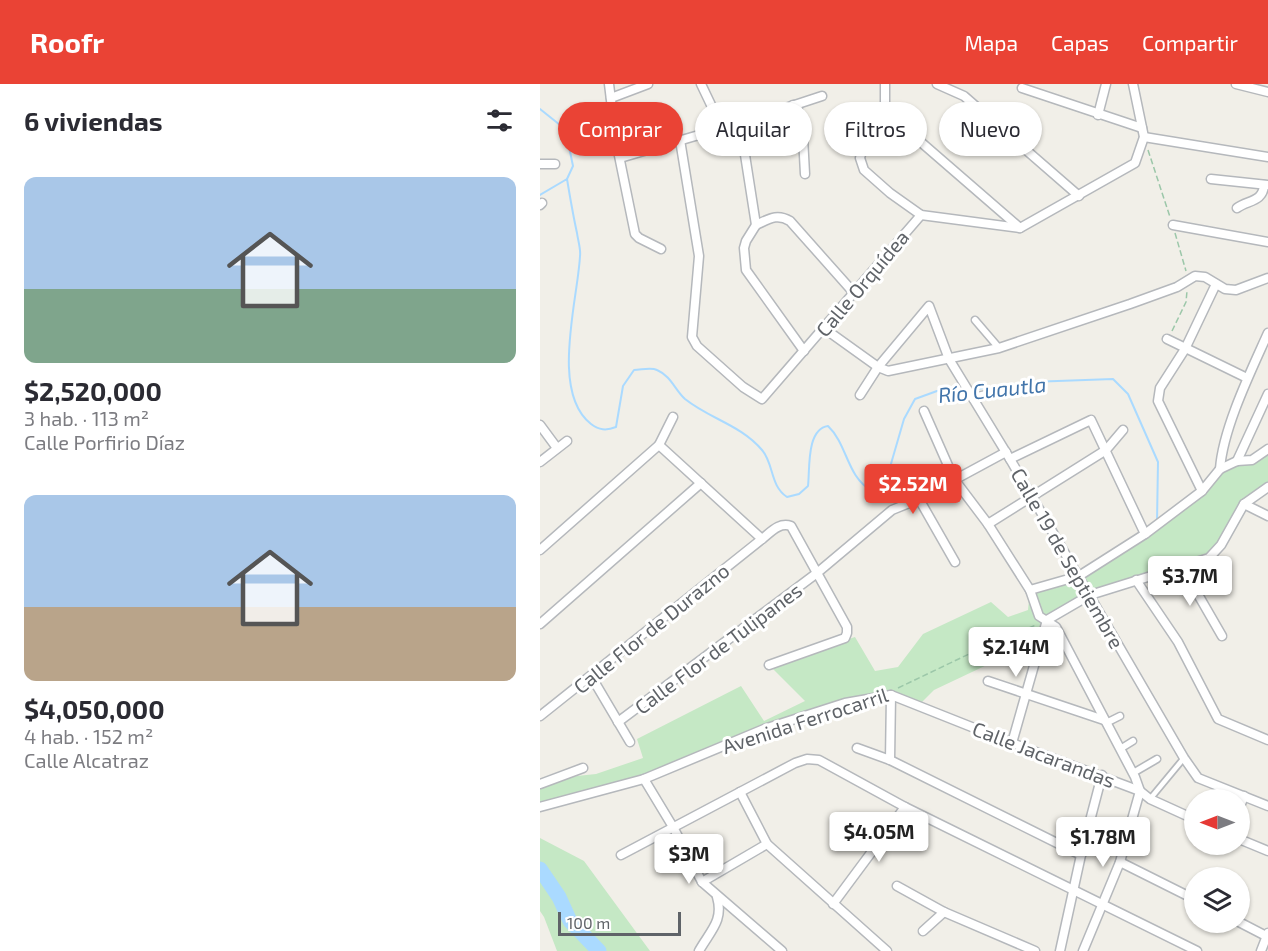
<!DOCTYPE html>
<html lang="es">
<head>
<meta charset="utf-8">
<style>
  :root { --surface:#fff; --page:#f7f7f7; --text:#2b2b33; --muted:#7c7c81; --accent:#ea4335 }
  body { margin:0; font-family:"Exo 2",sans-serif; background:var(--page); color:var(--text); height:100vh; display:flex; flex-direction:column; font-size:22px; white-space:nowrap }
  * { box-sizing:border-box; margin:0 }
  p { font-size:20px; color:var(--muted) }
  .icon { flex:none; width:33px; height:33px; fill:none; stroke:currentColor; stroke-width:2; stroke-linecap:round; stroke-linejoin:round }
  .map { position:relative; flex:1; overflow:hidden }
  .drawer { display:flex; flex-direction:column; background:var(--surface); width:540px }
  .drawer>* { flex:none }
  .banner { position:absolute; left:18px; top:18px; width:570px; height:54px; display:flex; gap:12px }
  .needle { width:39px; rotate:270deg }
  .tools { position:absolute; left:644px; top:705px; display:grid; gap:12px }
  .tools a { display:grid; place-items:center; width:66px; height:66px; border-radius:50%; background:var(--surface); box-shadow:0 2px 4px #0004; font-size:30px }
  .scale { position:absolute; left:18px; bottom:15px; width:123px; box-sizing:border-box; padding-left:6px; border:3px solid #5f6368; border-top:0; font-size:16px; line-height:21px; white-space:nowrap; color:#5f6368; -webkit-text-stroke:4px #fff; paint-order:stroke }
  .price { position:absolute; translate:-50% -51px; padding:0 14px; border-radius:6px; background:#fff; color:#222; font-size:20px; line-height:39px; filter:drop-shadow(0 2px 3px #0008) }
  .price::after { content:''; position:absolute; left:50%; top:36px; width:18px; height:14px; margin-left:-9px; background:inherit; clip-path:polygon(0 0,100% 0,50% 100%) }
  .price.active { background:var(--accent); color:#fff }
  ul { padding:0; list-style:none }
  li { display:grid; align-content:center; gap:12px; height:318px; padding:0 24px }
  li span { display:grid; place-items:center; height:186px; border-radius:12px; color:#555 }
  li>.icon { margin-inline-start:auto }
  span .icon { width:108px; height:108px; fill:#fffc; stroke-width:1 }
  li b { font-size:26px }
  h2 { display:flex; justify-content:space-between; align-items:center; height:72px; padding:0 24px; font-size:26px }
  .tag { padding:0 21px; border-radius:27px; background:var(--surface); box-shadow:0 2px 4px #0004; font-size:21px; line-height:54px }
  .tag.active { background:var(--accent); color:#fff }
  header { display:flex; align-items:center; gap:36px; box-sizing:border-box; height:84px; padding:0 30px; background:var(--accent); color:#fff }
  header strong { font-size:28px }
  nav { display:flex; gap:33px; margin-inline-start:auto; font-size:21px }
  main { display:flex; flex:1; min-height:0 }
  .map>svg:first-child { display:block }
</style>
</head>
<body>
<header>
<strong>Roofr</strong>
<nav><a>Mapa</a><a>Capas</a><a>Compartir</a></nav>
</header>
<main>
<section class="drawer">
<h2>6 viviendas<svg class="icon" aria-label="filters" viewBox="0 0 24 24"><path d="M4 7h16M4 17h16"/><circle cx="9" cy="7" r="2"/><circle cx="15" cy="17" r="2"/></svg></h2>
<ul>
<li><span style="background:linear-gradient(#a9c7e8 60%,#7fa58c 0)"><svg class="icon" aria-label="home" viewBox="0 0 24 24"><path d="M3 11l9-7 9 7M6 9v11h12V9"/></svg></span><div><b>$2,520,000</b><p>3 hab. · 113 m²</p><p>Calle Porfirio Díaz</p></div></li>
<li><span style="background:linear-gradient(#a9c7e8 60%,#b9a48a 0)"><svg class="icon" aria-label="home" viewBox="0 0 24 24"><path d="M3 11l9-7 9 7M6 9v11h12V9"/></svg></span><div><b>$4,050,000</b><p>4 hab. · 152 m²</p><p>Calle Alcatraz</p></div></li>
</ul>
</section>
<div class="map">
<svg width="728" height="867" viewBox="0 0 728 867">
  <rect width="100%" height="100%" fill="#f1efe8"/>
  <g fill="#c5e8c5">
    <polygon points="728,365 728,403 704,420 669,474 550,511 507,536 502,555 394,606 378,622 351,611 327,614 201,654 104,695 0,727 0,702 37,692 56,690 103,674 97,655 201,602 224,637 265,617 229,581 315,553 335,587 358,583 383,550 451,518 468,533 488,526 490,506 539,492 662,407 680,385"/>
    <polygon points="0,754 44,777 110,867 17,867 4,833 0,827"/>
  </g>
  <g fill="none" stroke-linecap="round" stroke-linejoin="round">
    <g stroke="#aadaff" stroke-width="2">
      <polyline points="0,25 20,41 28,58 33,82 27,95"/>
      <path d="M0 111 27 95C30 113 33 131 37 149 38 157 41 165 40 172 38 215 10 308 51 340 59 346 66 347 76 343L83 302 94 286C101 286 111 283 117 286 131 292 135 306 145 315 170 335 201 341 222 366 234 380 230 402 247 413L259 410 268 402C270 386 266 345 288 342 308 361 306 392 332 407L343 401 346 397 364 335 375 315 397 307 423 304"/>
      <polyline points="429,304 436,305 490,298 573,295 588,310 618,378 617,438"/>
    </g>
    <polyline stroke="#aadaff" stroke-width="15" points="0,785 19,813 30,837 59,867"/>
    <g stroke="#b5b8bc" stroke-width="8">
      <polyline id="service" points="610,715 644,674"/>
    </g>
    <g stroke="#b5b8bc" stroke-width="9">
      <g id="pedestrian">
        <polyline points="435,236 459,264"/>
        <polyline points="566,639 580,632"/>
        <polyline points="580,665 593,657"/>
        <polyline points="593,689 617,675"/>
      </g>
    </g>
    <g stroke="#b5b8bc" stroke-width="11">
      <g id="minor">
        <polyline points="69,0 76,57 95,150 99,154 121,165"/>
        <polyline points="161,0 182,44"/>
        <polyline points="345,0 345,27 324,60 320,74 324,86 350,109 381,131 480,144 595,79 604,53 593,0"/>
        <polyline points="397,0 424,12 539,112"/>
        <polyline points="696,0 728,8"/>
        <polyline points="482,4 602,44"/>
        <polyline points="71,14 108,0"/>
        <polyline points="253,21 257,21 263,53 265,90"/>
        <polyline points="345,27 480,144"/>
        <polyline points="558,31 566,0"/>
        <polyline points="200,39 216,141 206,157 204,164 206,186 264,267"/>
        <polyline points="604,53 728,73"/>
        <polyline points="140,56 159,172 152,253 157,262 203,303 222,315 381,131"/>
        <polyline points="80,74 200,39 282,12"/>
        <polyline points="0,80 15,80"/>
        <polyline points="671,95 728,101"/>
        <polyline points="0,121 2,119"/>
        <path d="M697 124C708 116 723 118 724 101"/>
        <path d="M216 141C229 135 237 129 250 137L314 209"/>
        <polyline points="633,141 728,158"/>
        <polyline points="285,245 338,283 348,287 459,264 590,220 637,203 655,192 665,193 685,205 696,206 728,194"/>
        <polyline points="627,255 707,294"/>
        <polyline points="320,311 338,283 389,222 409,275 470,375 644,674 658,694 728,722"/>
        <polyline points="433,314 455,309"/>
        <polyline points="384,327 414,395 448,440 490,506 499,532 516,543 595,693 600,707 580,778 543,867"/>
        <polyline points="0,341 17,364"/>
        <polyline points="119,361 222,455"/>
        <polyline points="470,375 551,336 605,450"/>
        <polyline points="697,377 728,310"/>
        <polyline points="0,378 27,357"/>
        <path d="M680 385C683 344 711 287 728 249"/>
        <polyline points="662,407 618,317 620,304 645,265 676,200"/>
        <polyline points="379,415 415,478"/>
        <polyline points="704,420 728,432"/>
        <polyline points="448,440 566,366 583,346"/>
        <polyline points="0,466 119,361 133,333"/>
        <polyline points="641,481 682,552"/>
        <polyline points="596,496 638,558 678,635 728,656"/>
        <polyline points="490,506 539,492 605,450 662,407 680,385 697,377 712,376 728,365"/>
        <polyline points="507,536 550,511 669,474 681,461 704,420 728,403"/>
        <polyline points="0,540 161,399"/>
        <polyline points="51,592 90,658"/>
        <polyline points="448,597 564,636"/>
        <path d="M0 632 222 455C231 448 239 438 251 442L307 543V549L305 554 229 581"/>
        <polyline points="78,638 277,489 352,426 379,415 466,368"/>
        <polyline points="472,659 507,536"/>
        <polyline points="317,664 350,676 541,771"/>
        <polyline points="350,676 351,611"/>
        <polyline points="104,695 133,743 162,798 242,867"/>
        <polyline points="0,700 43,684"/>
        <polyline points="200,708 227,760 347,867"/>
        <polyline points="0,723 104,695 224,645 305,619 351,611 472,659 600,707 610,715 654,735"/>
        <polyline points="699,725 704,712"/>
        <polyline points="699,755 728,767"/>
        <polyline points="81,771 255,679 267,675 279,676 365,723 657,867"/>
        <polyline points="580,778 654,815"/>
        <polyline points="162,798 227,760"/>
        <polyline points="357,802 404,828 495,867"/>
        <polyline points="293,820 365,723"/>
        <polyline points="699,838 728,853"/>
        <polyline points="383,847 404,828"/>
        <path d="M159 867C170 847 184 837 177 813"/>
        <polyline points="520,867 541,771 562,691"/>
        <polyline points="721,867 728,849"/>
      </g>
    </g>
    <g stroke="#9cc7a9" stroke-width="1.5" stroke-dasharray="6 3" stroke-linecap="butt">
      <polyline points="608,66 630,133"/>
      <polyline points="635,149 646,187"/>
      <polyline points="632,247 646,218 647,207"/>
      <polyline points="358,604 452,559 496,541"/>
    </g>
    <use href="#service" stroke="#fff" stroke-width="4.5"/>
    <use href="#pedestrian" stroke="#fff" stroke-width="6"/>
    <use href="#minor" stroke="#fff" stroke-width="8"/>
  </g>
  <g text-anchor="middle" dominant-baseline="central" stroke-width="6" stroke-linejoin="round" paint-order="stroke">
    <g font-size="20" fill="#5f6368" stroke="#fff">
      <text transform="translate(322 199) rotate(-50)">Calle Orquídea</text>
      <text transform="translate(528 474) rotate(60)">Calle 19 de Septiembre</text>
      <text transform="translate(111 544) rotate(-39)">Calle Flor de Durazno</text>
      <text transform="translate(178 564) rotate(-37)">Calle Flor de Tulipanes</text>
      <text transform="translate(265 636) rotate(-18)">Avenida Ferrocarril</text>
      <text transform="translate(504 670) rotate(21)">Calle Jacarandas</text>
    </g>
    <g font-size="21" font-style="italic" fill="#4174aa" stroke="#fff">
      <text transform="translate(452 305) rotate(-6)">Río Cuautla</text>
    </g>
  </g>
</svg>
<div class="tools">
<a><svg class="needle" viewBox="-14 -14 28 28"><path d="M0-13l5 13h-10z" fill="#e53935"/><path d="M0 13l5-13h-10z" fill="#7c7c81"/></svg></a>
<a><svg class="icon" aria-label="layers" viewBox="0 0 24 24"><path d="M12 4l9 5-9 5-9-5zM3 14l9 5 9-5"/></svg></a>
</div>
<div class="scale">100 m</div>
<b class="price active" style="left:373px;top:431px">$2.52M</b>
<b class="price" style="left:650px;top:523px">$3.7M</b>
<b class="price" style="left:476px;top:594px">$2.14M</b>
<b class="price" style="left:339px;top:779px">$4.05M</b>
<b class="price" style="left:563px;top:784px">$1.78M</b>
<b class="price" style="left:149px;top:801px">$3M</b>
<div class="banner">
<a class="tag active">Comprar</a>
<a class="tag">Alquilar</a>
<a class="tag">Filtros</a>
<a class="tag">Nuevo</a>
</div>
</div>
</main>
</body>
</html>
